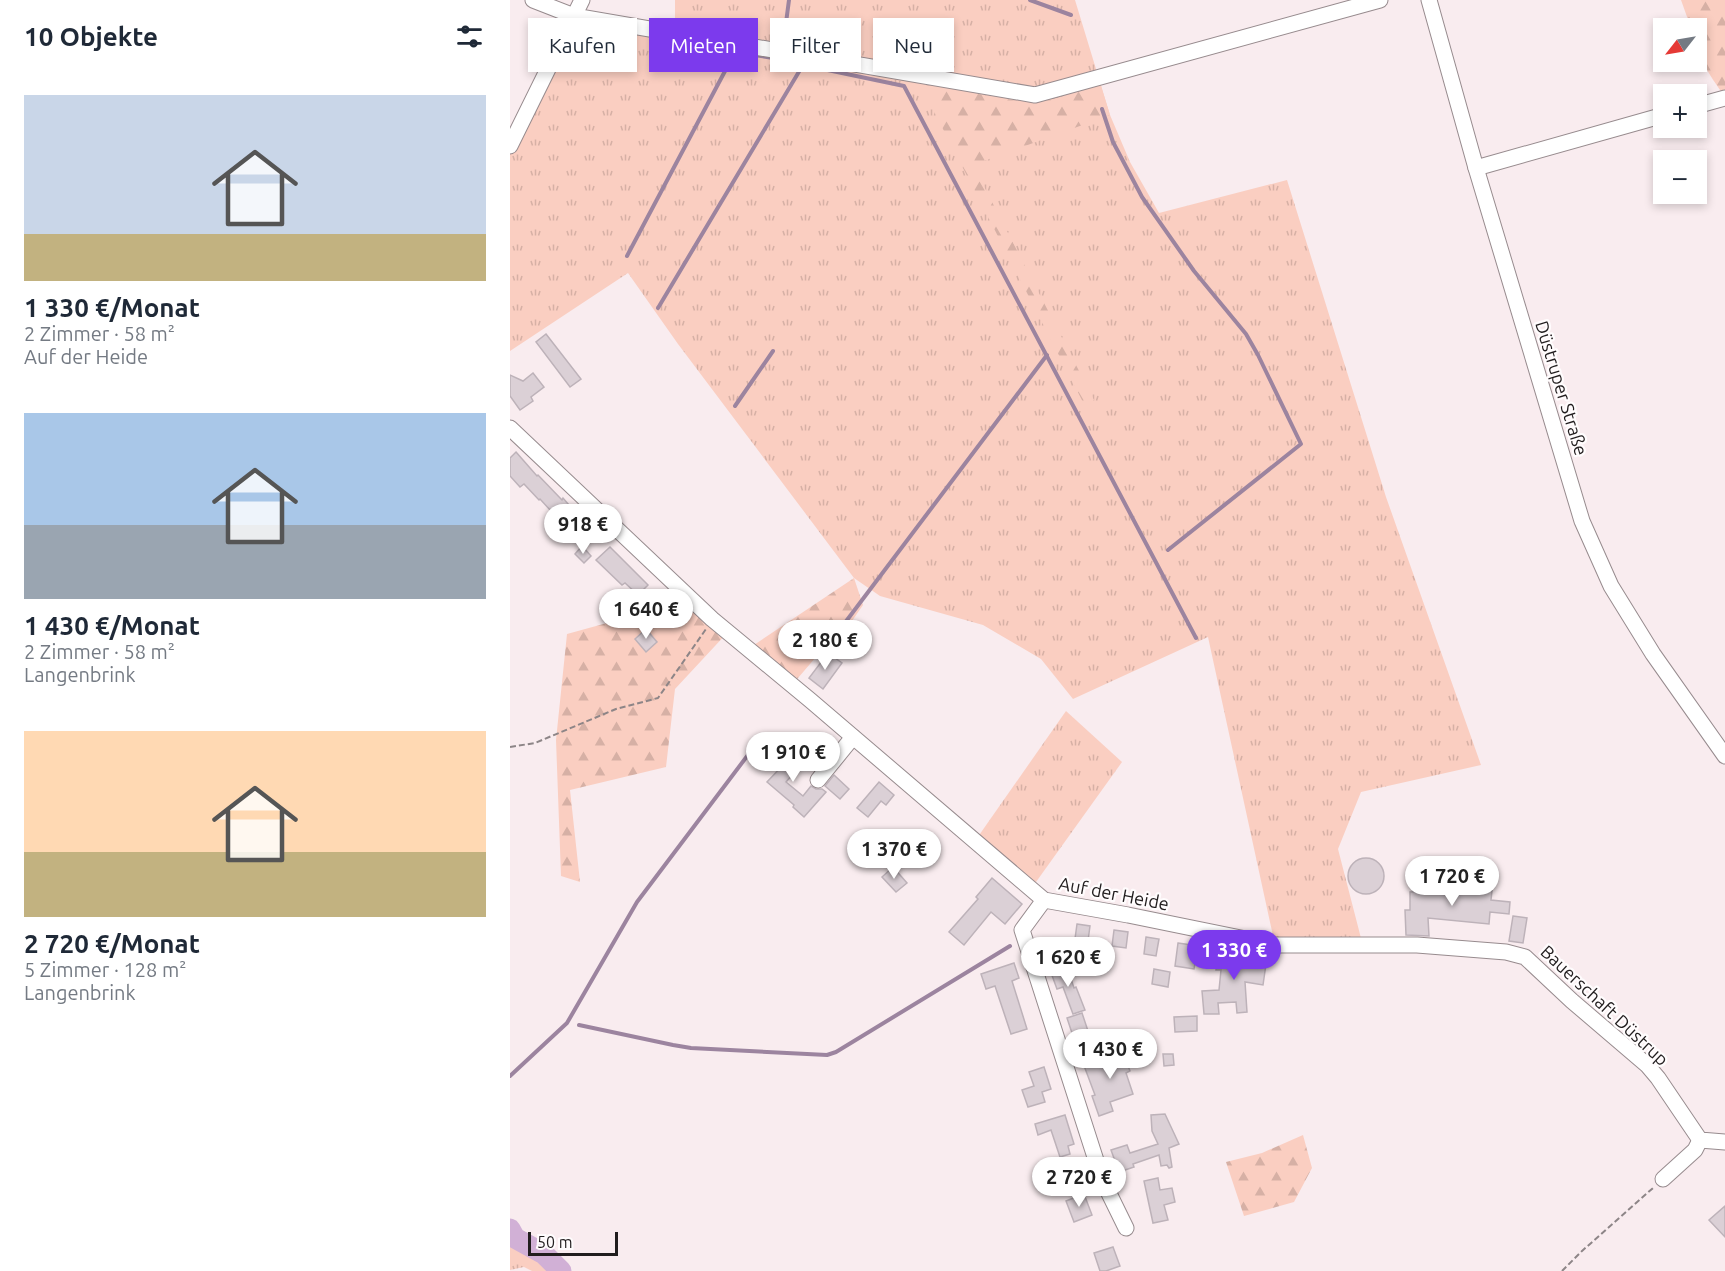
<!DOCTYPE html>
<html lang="de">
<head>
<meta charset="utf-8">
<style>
  :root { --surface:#fff; --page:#f2f2f3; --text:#1f2937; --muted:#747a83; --accent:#7c3aed }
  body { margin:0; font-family:Ubuntu,sans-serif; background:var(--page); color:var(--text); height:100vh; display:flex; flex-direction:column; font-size:22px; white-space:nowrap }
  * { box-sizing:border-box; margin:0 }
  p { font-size:20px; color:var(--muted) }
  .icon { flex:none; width:33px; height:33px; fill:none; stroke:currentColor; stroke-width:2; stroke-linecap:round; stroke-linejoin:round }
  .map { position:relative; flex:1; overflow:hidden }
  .panel { display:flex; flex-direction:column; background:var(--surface); width:510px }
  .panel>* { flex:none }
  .hud { position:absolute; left:18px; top:18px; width:570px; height:54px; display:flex; gap:12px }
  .needle { width:39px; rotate:239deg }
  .buttons { position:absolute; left:1143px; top:18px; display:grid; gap:12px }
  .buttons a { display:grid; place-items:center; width:54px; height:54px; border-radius:0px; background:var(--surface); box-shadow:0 3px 9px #0003; font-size:30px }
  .scale { position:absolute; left:18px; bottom:15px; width:90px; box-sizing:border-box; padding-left:6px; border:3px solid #211d1e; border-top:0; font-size:16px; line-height:21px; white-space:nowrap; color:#211d1e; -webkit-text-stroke:4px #fffcfd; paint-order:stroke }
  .price { position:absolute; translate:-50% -51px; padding:0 14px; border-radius:21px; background:#fff; color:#222; font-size:20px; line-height:39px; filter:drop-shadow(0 2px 3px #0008) }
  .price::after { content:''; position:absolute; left:50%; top:36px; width:18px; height:14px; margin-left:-9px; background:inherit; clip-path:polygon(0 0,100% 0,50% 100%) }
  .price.current { background:var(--accent); color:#fff }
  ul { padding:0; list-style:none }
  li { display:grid; align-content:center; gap:12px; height:318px; padding:0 24px }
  li span { display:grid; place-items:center; height:186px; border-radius:0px; color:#555 }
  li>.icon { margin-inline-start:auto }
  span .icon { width:108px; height:108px; fill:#fffc; stroke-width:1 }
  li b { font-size:26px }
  h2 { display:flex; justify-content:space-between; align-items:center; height:72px; padding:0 24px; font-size:26px }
  .pill { padding:0 21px; border-radius:0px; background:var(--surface); box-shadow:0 3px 9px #0003; font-size:21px; line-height:54px }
  .pill.current { background:var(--accent); color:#fff }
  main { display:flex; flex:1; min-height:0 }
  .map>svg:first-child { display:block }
</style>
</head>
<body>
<main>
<section class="panel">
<h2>10 Objekte<svg class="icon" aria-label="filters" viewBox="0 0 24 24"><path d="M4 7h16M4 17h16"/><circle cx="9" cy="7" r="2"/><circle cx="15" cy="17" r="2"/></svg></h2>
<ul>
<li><span style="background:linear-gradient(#c9d6e8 75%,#c2b280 0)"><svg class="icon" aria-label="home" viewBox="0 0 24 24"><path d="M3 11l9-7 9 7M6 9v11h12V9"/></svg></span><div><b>1 330 €/Monat</b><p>2 Zimmer · 58 m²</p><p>Auf der Heide</p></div></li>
<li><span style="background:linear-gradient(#a9c7e8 60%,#9aa5b1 0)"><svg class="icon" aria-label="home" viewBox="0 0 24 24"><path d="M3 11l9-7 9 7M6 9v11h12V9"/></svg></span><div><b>1 430 €/Monat</b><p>2 Zimmer · 58 m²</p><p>Langenbrink</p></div></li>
<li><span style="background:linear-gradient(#ffd9b3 65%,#c2b280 0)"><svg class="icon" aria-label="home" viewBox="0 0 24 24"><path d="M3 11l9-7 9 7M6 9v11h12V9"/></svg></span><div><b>2 720 €/Monat</b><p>5 Zimmer · 128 m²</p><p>Langenbrink</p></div></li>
</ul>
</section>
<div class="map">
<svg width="1215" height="1271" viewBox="0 0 1215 1271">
  <defs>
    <pattern id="grass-tufts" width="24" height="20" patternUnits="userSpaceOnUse" patternTransform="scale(1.5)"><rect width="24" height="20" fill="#facec1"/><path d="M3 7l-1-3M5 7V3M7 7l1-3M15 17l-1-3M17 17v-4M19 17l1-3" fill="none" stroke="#d6b0a5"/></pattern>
    <pattern id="forest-firs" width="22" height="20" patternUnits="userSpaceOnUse" patternTransform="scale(1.5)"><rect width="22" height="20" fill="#facec1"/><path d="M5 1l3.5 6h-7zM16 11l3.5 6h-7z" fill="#d6b0a5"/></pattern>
  </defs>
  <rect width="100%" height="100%" fill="#f9ecef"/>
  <g fill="url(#grass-tufts)">
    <polygon points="165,0 565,0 600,115 620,162 649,213 777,180 876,497 971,765 851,792 828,849 853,946 765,945 698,637 563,699 531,659 473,625 370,596 344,578 168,344 118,273 0,351 0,146 64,16 165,33"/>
    <polygon points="556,711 612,762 521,889 465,841"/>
    <polygon points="0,1229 5,1238 34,1254 51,1271 22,1271 14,1267 0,1270"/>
  </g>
  <g fill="url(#forest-firs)">
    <path d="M1171 0H1215V97C1198 72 1187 60 1186 28H1181Z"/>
    <polygon points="417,85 525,104 591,86 600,115 463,165 584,400 575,406 413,90"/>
    <polygon points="344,578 353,605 333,634 312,650 282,685 238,649"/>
    <polygon points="176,593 218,632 165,689 156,767 60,790 70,882 51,876 46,740 57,634 166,604"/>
    <polygon points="793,1135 802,1168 784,1202 734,1216 716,1162 752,1153"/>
  </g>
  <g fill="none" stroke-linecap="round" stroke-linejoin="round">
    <g stroke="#9c849f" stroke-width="4">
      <polyline points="520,0 561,15"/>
      <polyline points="274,38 279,0"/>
      <polyline points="214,50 294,63"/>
      <polyline points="308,68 394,86 686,638"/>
      <polyline points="592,109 603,142 632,197 684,271 736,334 748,355 791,444 658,550"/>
      <polyline points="117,256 223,56"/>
      <polyline points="148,308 290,70"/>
      <polyline points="225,406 263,351"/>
      <polyline points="334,624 537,355"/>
      <polyline points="69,1025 163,1045 181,1048 317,1055 326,1052 500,946"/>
      <polyline points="0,1076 57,1023 127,902 253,735"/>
    </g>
    <polyline stroke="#d1b0d6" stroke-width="21" points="0,1229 5,1238 34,1254 51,1271"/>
  </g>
  <g fill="#dbd0d6" stroke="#bdb2b9" stroke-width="1.5">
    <polygon points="36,334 71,379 60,387 26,342"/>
    <polygon points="23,373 34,387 21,397 23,401 10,410 0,396 0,375 13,381"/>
    <polygon points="6,452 27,476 28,475 52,500 53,498 65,512 52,523 30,499 29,500 14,484 10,487 0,476 0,458"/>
    <polygon points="72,546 81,556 74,563 65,554"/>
    <polygon points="100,547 138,585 128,595 115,583 112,585 86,560"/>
    <polygon points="136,629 147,642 136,652 125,639"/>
    <polygon points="318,653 332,663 313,689 299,678"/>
    <polygon points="269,745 281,756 284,753 294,762 276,782 293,796 301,786 306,789 312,789 316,792 294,817 283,807 284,805 257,782 273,765 260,754"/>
    <polygon points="324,775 339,789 330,799 315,786"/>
    <polygon points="369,782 384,795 376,805 371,801 358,817 347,808"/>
    <circle cx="856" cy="876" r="18"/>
    <polygon points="383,867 397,883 386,892 372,877"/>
    <polygon points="482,878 512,904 495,924 481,912 454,945 439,932 468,899 466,897"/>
    <polygon points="963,881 983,882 981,900 1000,902 999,914 980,912 979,924 918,918 919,936 896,935 895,910 900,910 900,892 932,891 932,885 962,888"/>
    <polygon points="1003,916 1017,918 1013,943 999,941"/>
    <polygon points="567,924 580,926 577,948 564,946"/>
    <polygon points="604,930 618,932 616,948 602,946"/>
    <polygon points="636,937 649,939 646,956 634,954"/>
    <polygon points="668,943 688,946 684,969 665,966"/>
    <polygon points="709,948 722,950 721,958 740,960 741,954 757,957 753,985 735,982 737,1012 727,1013 726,1002 708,1003 709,1014 694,1014 692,991 709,990 711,970 706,970"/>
    <polygon points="504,963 509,978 502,981 517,1029 501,1034 485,986 476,989 471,974"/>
    <polygon points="556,964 564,988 566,987 575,1010 563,1014 553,987 547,989 540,970"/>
    <polygon points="644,969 660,972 658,987 642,984"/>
    <polygon points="572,1013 578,1031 563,1036 557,1018"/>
    <polygon points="687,1016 687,1031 665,1032 664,1017"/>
    <polygon points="628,1053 631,1062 618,1066 620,1071 616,1073 623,1094 600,1102 603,1111 589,1116 582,1096 585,1095 573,1063 587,1058 588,1062 614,1054 615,1057"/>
    <polygon points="653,1054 663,1054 664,1065 654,1066"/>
    <polygon points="534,1067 541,1089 532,1092 535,1102 518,1107 512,1090 524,1086 519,1072"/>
    <polygon points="655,1114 669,1144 659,1148 662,1167 659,1168 657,1165 651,1166 649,1155 623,1164 624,1167 609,1172 601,1150 617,1145 620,1153 648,1144 642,1131 641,1115"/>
    <polygon points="555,1115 564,1144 558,1146 560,1154 550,1157 541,1130 528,1135 525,1124"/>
    <polygon points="648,1178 650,1190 662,1188 665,1202 654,1205 658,1220 643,1223 634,1181"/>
    <polygon points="574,1194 582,1215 564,1222 556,1201"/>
    <polygon points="1215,1206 1215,1237 1199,1220"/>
    <polygon points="603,1247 610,1266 596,1271 590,1271 584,1253"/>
  </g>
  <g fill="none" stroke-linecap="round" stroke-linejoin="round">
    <g stroke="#978b8e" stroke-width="17">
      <g id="minor">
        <polyline points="23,0 64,16 525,95 870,0"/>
        <polyline points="919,0 966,168 1072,521 1101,586 1143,654 1215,756"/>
        <polyline points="1186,106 1215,98"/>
        <polyline points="0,146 72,0"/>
        <polyline points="966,168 1154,115"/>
        <polyline points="0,428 202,619 300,700 534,900 618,915 765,945 907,945 996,952 1015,957 1062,1001 1137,1065 1148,1078 1190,1140 1215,1142"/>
        <polyline points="308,780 343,737"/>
        <polyline points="534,900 512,930 592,1179 616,1228"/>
        <polyline points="1153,1179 1185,1150 1190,1140"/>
      </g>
    </g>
    <g stroke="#8d8587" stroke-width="2" stroke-dasharray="6 3" stroke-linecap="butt">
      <polyline points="0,747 25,743 106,709 148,698 196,629"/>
      <polyline points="1052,1271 1072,1251 1143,1188"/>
    </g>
    <use href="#minor" stroke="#fff" stroke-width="15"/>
  </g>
  <g text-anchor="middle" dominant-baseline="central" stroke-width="4.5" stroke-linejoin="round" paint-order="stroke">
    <g font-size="18" fill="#211d1e" stroke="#fffcfd">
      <text transform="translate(1052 388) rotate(73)">Düstruper Straße</text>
      <text transform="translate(604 893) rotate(11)">Auf der Heide</text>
      <text transform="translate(1095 1005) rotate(43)">Bauerschaft Düstrup</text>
    </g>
  </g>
</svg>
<div class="buttons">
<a><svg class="needle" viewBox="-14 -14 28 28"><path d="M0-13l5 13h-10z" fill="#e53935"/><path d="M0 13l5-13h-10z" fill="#747a83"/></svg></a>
<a>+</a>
<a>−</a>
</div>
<div class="scale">50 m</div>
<b class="price" style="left:73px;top:555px">918 €</b>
<b class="price" style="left:136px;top:640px">1 640 €</b>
<b class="price" style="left:315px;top:671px">2 180 €</b>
<b class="price" style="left:283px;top:783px">1 910 €</b>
<b class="price" style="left:384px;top:880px">1 370 €</b>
<b class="price" style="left:942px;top:907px">1 720 €</b>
<b class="price current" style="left:724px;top:981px">1 330 €</b>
<b class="price" style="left:558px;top:988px">1 620 €</b>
<b class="price" style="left:600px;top:1080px">1 430 €</b>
<b class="price" style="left:569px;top:1208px">2 720 €</b>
<div class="hud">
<a class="pill">Kaufen</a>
<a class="pill current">Mieten</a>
<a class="pill">Filter</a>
<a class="pill">Neu</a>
</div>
</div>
</main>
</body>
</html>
